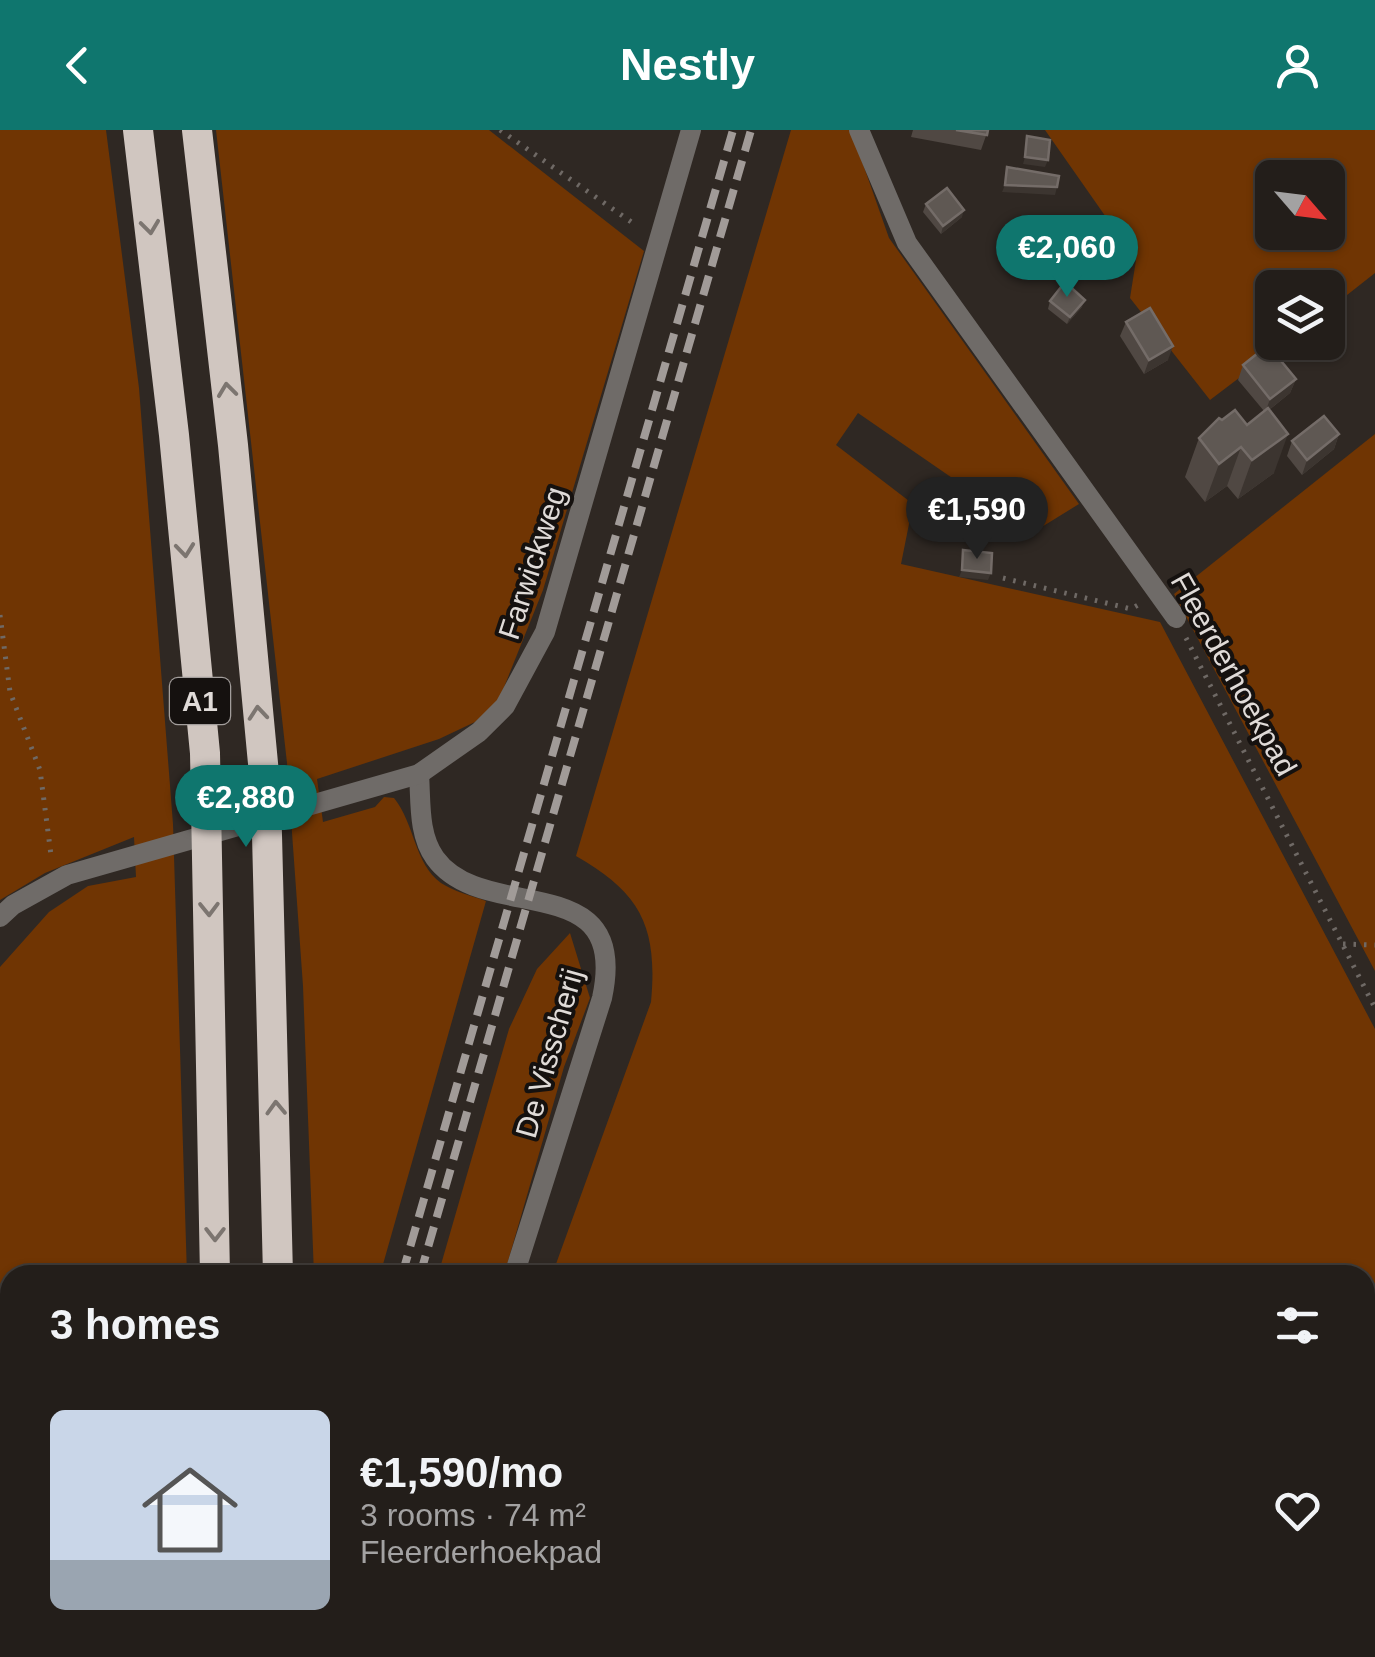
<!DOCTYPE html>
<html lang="en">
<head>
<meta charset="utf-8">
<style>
  :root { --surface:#231e1a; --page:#2b2723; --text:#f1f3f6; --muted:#a3a2a2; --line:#403c39; --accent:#0f766e }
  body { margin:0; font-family:Arial,sans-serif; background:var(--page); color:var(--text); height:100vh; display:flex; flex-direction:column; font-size:38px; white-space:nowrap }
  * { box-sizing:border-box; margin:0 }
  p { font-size:32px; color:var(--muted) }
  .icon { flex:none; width:55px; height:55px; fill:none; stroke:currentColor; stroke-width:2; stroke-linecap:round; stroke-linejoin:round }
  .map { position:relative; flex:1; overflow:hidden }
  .sheet { position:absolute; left:0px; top:1135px; width:1375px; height:392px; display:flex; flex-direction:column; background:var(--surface); border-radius:30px 30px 0 0; box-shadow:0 2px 8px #0004,0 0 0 2px var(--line) }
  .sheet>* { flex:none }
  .needle { width:65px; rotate:118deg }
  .fabs { position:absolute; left:1255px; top:30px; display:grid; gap:20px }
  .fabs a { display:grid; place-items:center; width:90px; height:90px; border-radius:15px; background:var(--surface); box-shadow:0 2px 8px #0004,0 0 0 2px var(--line); font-size:50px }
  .price { position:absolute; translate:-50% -85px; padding:0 22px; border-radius:35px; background:var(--accent); color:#fff; font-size:32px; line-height:65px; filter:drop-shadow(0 2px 5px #0008) }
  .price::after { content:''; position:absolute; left:50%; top:60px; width:30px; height:22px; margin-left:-15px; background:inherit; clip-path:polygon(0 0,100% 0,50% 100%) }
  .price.on { background:#222; color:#fff }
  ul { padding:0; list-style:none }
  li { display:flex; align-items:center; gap:30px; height:250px; padding:0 50px }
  li span { display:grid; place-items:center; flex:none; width:280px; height:200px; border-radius:15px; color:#555 }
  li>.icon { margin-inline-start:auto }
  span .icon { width:120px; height:120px; fill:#fffc; stroke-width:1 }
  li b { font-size:42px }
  h2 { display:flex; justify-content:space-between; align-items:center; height:120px; padding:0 50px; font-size:42px }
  header { display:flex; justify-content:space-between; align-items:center; height:130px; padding:0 50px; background:var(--accent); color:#fff; font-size:45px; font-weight:600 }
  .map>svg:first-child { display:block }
</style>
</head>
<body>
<header><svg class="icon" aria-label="back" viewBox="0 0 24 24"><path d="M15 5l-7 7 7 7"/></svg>Nestly<svg class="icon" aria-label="person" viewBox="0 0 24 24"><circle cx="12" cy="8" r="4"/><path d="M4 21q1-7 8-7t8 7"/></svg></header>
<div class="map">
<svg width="1375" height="1527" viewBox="0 0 1375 1527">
  <rect width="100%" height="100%" fill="#2f2823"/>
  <g fill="#703503" fill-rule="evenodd">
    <polygon points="0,0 106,0 139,258 173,694 187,1145 10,1145 10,1479 0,1469 0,837 49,782 88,756 136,747 134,707 45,743 0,770"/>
    <path d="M216 0H489L644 121 543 460 498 572 475 592 439 609 317 649 323 692 375 677 384 667 394 668C415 694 414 733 441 753 453 761 472 766 486 771L380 1145H314L303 856 287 633Z"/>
    <path d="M791 0H851L889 108 1079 374 1032 403 858 283 836 315 913 374 901 434 1160 492 1375 899V1185L1365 1192V1145H552L651 872C658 797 641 763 576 726Z"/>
    <path d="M1045 0H1375V143L1328 180V158H1272V212L1285 213 1210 270 1130 168 1136 130ZM1272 48H1328V102H1272Z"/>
    <polygon points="1375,304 1375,841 1174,464"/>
    <polygon points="570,803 590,868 564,937 504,1145 438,1145 509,899 537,839"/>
    <polygon points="1375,1217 1375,1527 419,1527 422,1518 1365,1518 1365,1225"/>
    <polygon points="48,1518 180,1518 180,1527 57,1527"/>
    <polygon points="333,1518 380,1518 380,1527 330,1527"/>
  </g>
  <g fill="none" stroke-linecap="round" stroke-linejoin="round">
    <g stroke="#6f6965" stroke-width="5" stroke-dasharray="2.5 8" stroke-linecap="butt">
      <polyline points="500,0 637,96"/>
      <polyline points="1003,448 1131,479 1138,475"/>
      <polyline points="0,485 10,562 40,640 51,725"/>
      <polyline points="1186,508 1375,878"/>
      <polyline points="1343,814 1375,815"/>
      <polyline points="1365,1212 1375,1206"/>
    </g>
    <g stroke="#6f6b68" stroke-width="20">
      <polyline points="859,0 907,113 1176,488"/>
      <path d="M419 644C421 672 418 704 435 728 484 796 631 735 602 868L514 1145"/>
      <polyline points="0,787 13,775 67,745 419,644 479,602 505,576 545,502 691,0"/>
      <polyline points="0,1484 10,1494"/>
      <polyline points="33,1518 42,1527"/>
      <polyline points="390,1527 392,1518"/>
    </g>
    <g stroke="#d0c6c0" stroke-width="30">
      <polyline points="138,0 174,305 205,623 215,1145"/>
      <polyline points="197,0 233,315 266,665 278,1145"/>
      <polyline points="213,1527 214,1518"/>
      <polyline points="277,1527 277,1518"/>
    </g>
    <g stroke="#a19b98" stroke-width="8" stroke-dasharray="20 10" stroke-linecap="butt">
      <polyline points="402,1145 733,0"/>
      <polyline points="420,1145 751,0"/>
      <polyline points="292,1527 295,1518"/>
      <polyline points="309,1527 312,1518"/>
    </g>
  </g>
  <g fill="#504843">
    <polygon points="913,0 988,0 981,20 911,7"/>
    <polygon points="926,74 962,87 941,104 923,82"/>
    <polygon points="1050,171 1082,177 1067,194 1048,179"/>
    <polygon points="1126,192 1168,230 1144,244 1120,206"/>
    <polygon points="1243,235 1296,249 1290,263 1269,280 1274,343 1238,369 1227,356 1205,372 1185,347 1199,308 1222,290 1247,295 1264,281 1238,250"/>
    <polygon points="1339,304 1334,319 1302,345 1287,326 1292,311"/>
  </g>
  <g fill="#3c3530">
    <polygon points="1025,27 1048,30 1045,37 1023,34"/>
    <polygon points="1005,55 1057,57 1055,65 1002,62"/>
    <polygon points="964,80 962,87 941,104 943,96"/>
    <polygon points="1085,170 1082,177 1067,194 1070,187"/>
    <polygon points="1173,216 1168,230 1144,244 1149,230"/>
    <polygon points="1296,249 1290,263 1265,283 1270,269"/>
    <polygon points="1288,304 1274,343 1238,369 1252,330"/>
    <polygon points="1339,304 1334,319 1302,345 1307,330"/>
    <polygon points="1241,317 1227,356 1205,372 1219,334"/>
    <polygon points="962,440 991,443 988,450 959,447"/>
  </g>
  <g fill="#5f5853" stroke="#746c68" stroke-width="2.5">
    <polygon points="956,0 988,0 987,5"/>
    <polygon points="1027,6 1050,10 1048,30 1025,27"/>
    <polygon points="1007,37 1059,46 1057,57 1005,55"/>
    <polygon points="947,58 964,80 943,96 926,74"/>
    <polygon points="1065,152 1085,170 1070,187 1050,171"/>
    <polygon points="1150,178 1173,216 1149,230 1126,192"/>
    <polygon points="1268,215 1296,249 1270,269 1243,235"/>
    <polygon points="1268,278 1288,304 1252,330 1241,317 1219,334 1199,308 1219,288 1222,290 1235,280 1247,295"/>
    <polygon points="1324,286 1339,304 1307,330 1292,311"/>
    <polygon points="963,420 992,423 991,443 962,440"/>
  </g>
  <defs><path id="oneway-chevron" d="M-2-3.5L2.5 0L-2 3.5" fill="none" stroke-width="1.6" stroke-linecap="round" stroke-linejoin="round" transform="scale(2.5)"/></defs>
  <g stroke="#7c7570">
    <use href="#oneway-chevron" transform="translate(150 97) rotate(83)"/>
    <use href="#oneway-chevron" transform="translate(227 260) rotate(-97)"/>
    <use href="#oneway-chevron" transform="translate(185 420) rotate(84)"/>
    <use href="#oneway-chevron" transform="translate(258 583) rotate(-95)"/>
    <use href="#oneway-chevron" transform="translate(209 779) rotate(89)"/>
    <use href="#oneway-chevron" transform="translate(276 978) rotate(-92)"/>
    <use href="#oneway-chevron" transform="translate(215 1104) rotate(90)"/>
  </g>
  <g text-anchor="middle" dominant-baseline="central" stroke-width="8" stroke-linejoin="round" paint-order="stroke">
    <rect fill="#15110f" stroke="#a39e9c" stroke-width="2.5" x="170" y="548" width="60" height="46" rx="8"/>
    <g font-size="28" font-weight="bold" fill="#e0dbd8">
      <text x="200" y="571">A1</text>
    </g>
    <g font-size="30" fill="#e0dbd8" stroke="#15110f">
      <text transform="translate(532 433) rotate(-72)">Farwickweg</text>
      <text transform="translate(1234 544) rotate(61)">Fleerderhoekpad</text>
      <text transform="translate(549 923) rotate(-74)">De Visscherij</text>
    </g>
  </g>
</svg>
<div class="fabs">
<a><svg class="needle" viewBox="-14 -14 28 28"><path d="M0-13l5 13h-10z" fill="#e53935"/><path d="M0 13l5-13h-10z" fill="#a3a2a2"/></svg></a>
<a><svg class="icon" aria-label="layers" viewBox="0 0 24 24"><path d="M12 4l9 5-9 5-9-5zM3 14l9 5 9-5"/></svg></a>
</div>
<b class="price" style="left:1067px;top:170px">€2,060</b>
<b class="price on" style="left:977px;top:432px">€1,590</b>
<b class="price" style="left:246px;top:720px">€2,880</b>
<section class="sheet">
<h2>3 homes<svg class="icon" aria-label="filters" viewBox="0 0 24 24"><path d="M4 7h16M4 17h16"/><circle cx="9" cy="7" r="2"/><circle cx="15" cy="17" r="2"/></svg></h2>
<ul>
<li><span style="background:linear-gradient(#c9d6e8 75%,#9aa5b1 0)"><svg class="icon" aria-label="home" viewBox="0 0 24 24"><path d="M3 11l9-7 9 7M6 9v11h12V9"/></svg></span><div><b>€1,590/mo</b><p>3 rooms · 74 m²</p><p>Fleerderhoekpad</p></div><svg class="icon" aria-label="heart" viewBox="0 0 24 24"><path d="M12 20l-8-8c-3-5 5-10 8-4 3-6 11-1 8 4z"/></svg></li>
</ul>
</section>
</div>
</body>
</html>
